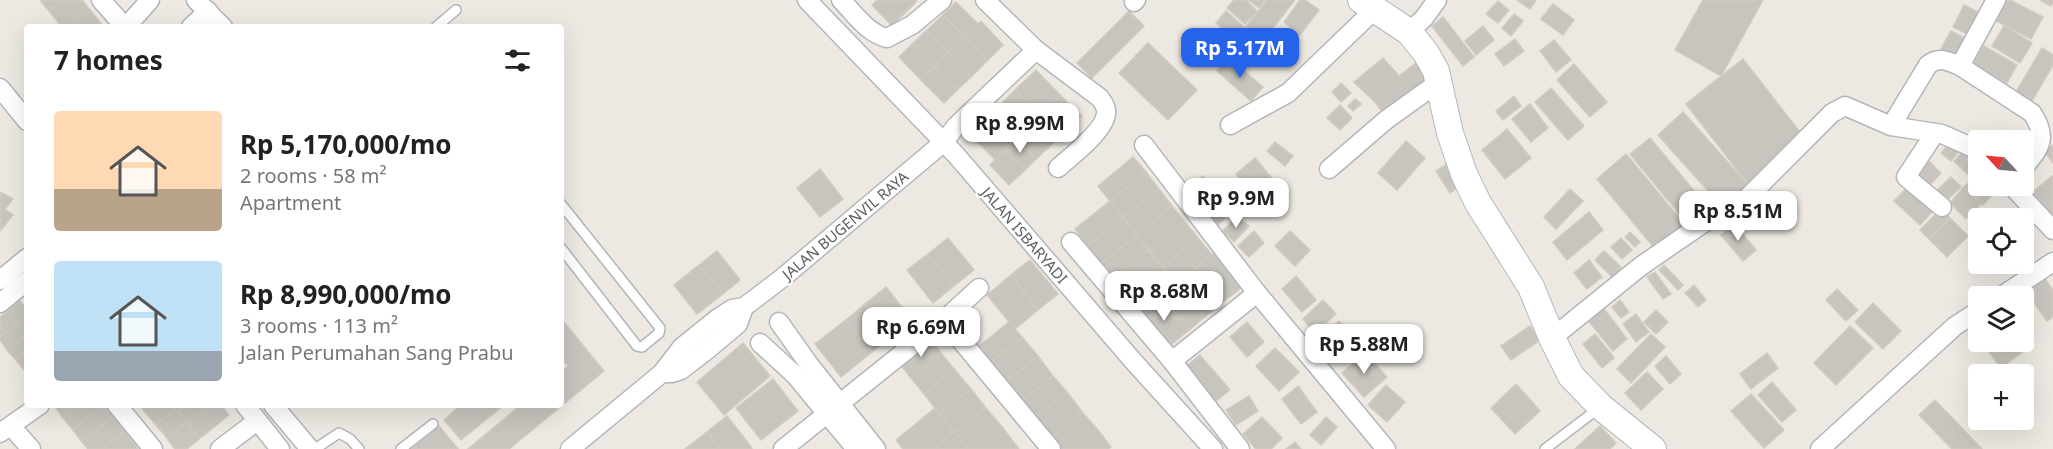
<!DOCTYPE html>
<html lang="en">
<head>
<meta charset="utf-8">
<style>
  :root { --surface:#fff; --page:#f6f6f6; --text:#222; --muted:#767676; --accent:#2563eb }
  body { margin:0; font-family:"Noto Sans",sans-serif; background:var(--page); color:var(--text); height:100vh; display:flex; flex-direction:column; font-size:22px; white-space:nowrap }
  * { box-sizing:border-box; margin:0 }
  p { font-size:20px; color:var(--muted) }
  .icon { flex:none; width:33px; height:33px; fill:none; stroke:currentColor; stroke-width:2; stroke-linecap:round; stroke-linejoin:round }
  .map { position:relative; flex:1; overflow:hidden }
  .drawer { position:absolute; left:24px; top:24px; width:540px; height:384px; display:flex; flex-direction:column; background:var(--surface); border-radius:6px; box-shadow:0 6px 24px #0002 }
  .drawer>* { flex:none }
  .needle { width:39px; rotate:296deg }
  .buttons { position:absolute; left:1968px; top:130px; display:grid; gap:12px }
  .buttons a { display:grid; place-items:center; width:66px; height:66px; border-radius:6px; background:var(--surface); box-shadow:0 6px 24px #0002; font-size:30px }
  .price { position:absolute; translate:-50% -51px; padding:0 14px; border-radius:12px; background:#fff; color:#222; font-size:20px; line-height:39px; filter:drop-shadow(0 2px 3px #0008) }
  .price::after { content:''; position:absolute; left:50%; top:36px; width:18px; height:14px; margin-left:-9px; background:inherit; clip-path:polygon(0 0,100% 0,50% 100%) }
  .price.active { background:var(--accent); color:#fff }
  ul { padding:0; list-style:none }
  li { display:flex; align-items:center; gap:18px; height:150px; padding:0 30px }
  li span { display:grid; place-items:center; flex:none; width:168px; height:120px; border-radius:6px; color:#555 }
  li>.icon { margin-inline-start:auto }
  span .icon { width:72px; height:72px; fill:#fffc; stroke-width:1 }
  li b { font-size:26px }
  h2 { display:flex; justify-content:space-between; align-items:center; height:72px; padding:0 30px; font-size:26px }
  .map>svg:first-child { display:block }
</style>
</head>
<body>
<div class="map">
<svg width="2053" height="449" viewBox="0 0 2053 449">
  <rect width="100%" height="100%" fill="#ede9e2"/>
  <g fill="#c8c4be" stroke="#d2cac0" stroke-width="1.5">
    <polygon points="40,0 63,0 49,11"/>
    <polygon points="63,0 82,0 91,11 71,27 62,27 49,11"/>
    <polygon points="877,0 916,0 917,1 892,26 872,5"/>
    <polygon points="1234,0 1246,0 1257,11 1245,24 1227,8"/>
    <polygon points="1249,0 1265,0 1259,8"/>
    <polygon points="1267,0 1295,0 1262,42 1245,28"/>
    <polygon points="1300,0 1305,0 1319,10 1300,35 1284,22"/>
    <polygon points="1517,0 1536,0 1530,9"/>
    <polygon points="1703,0 1763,0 1721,76 1675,50"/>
    <polygon points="2007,0 2010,0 2043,17 2031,39 1996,21"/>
    <polygon points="2040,0 2053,0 2053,2 2051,6"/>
    <polygon points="1498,1 1509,10 1498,23 1486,14"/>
    <polygon points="956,2 978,24 965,37 943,15"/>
    <polygon points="1553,4 1574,20 1563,35 1541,19"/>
    <polygon points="1964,5 1982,14 1971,36 1953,27"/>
    <polygon points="91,11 104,27 71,27"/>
    <polygon points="1129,11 1144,26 1092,78 1077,63"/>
    <polygon points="1226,11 1244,27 1233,39 1216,23"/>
    <polygon points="1514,14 1523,21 1511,36 1502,28"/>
    <polygon points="943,15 965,37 948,53 926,31"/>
    <polygon points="1443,17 1474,57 1463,66 1432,26"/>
    <polygon points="981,21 1003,45 987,61 965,37"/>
    <polygon points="1483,26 1494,40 1476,55 1465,41"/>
    <polygon points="2004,26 2032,43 2020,63 1992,46"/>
    <polygon points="1246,30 1261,45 1251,55 1236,41"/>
    <polygon points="926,31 948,53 934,67 912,44"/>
    <polygon points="1951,31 1969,40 1958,60 1940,51"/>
    <polygon points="965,37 987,61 971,77 948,53"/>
    <polygon points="1515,39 1524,51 1504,66 1495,54"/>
    <polygon points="1554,40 1571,60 1556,72 1540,51"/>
    <polygon points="1148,43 1197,90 1168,120 1119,73"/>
    <polygon points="912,44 934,67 921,80 899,57"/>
    <polygon points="1984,46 2017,65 2007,83 1973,64"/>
    <polygon points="2042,48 2053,55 2053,65 2032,101 2016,92"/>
    <polygon points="948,53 971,77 957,90 934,67"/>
    <polygon points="1229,58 1263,87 1251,101 1217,71"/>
    <polygon points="1383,58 1399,76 1421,59 1433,75 1383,113 1375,102 1354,82"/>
    <polygon points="1743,59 1806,140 1751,188 1686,104"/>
    <polygon points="1574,64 1607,102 1590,117 1557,80"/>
    <polygon points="934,67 957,90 944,103 921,80"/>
    <polygon points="1036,70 1061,96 1040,116 1015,90"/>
    <polygon points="1341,83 1351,93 1341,102 1332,92"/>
    <polygon points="1551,88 1584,126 1568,140 1535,102"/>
    <polygon points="1015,90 1040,116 1024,131 1000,105"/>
    <polygon points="1061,96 1081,116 1070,126 1050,106"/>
    <polygon points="1514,96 1521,106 1503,120 1496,111"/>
    <polygon points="1355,99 1361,104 1353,111 1348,106"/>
    <polygon points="1530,104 1548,128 1531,142 1512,119"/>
    <polygon points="1000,105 1024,131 1009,146 985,120"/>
    <polygon points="1340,105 1352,118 1340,130 1327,118"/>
    <polygon points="1050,106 1070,126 1059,137 1039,117"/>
    <polygon points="1683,112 1751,188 1726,211 1658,135"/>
    <polygon points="1039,117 1059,137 1048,148 1028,128"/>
    <polygon points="985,120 1009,146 995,160 970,134"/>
    <polygon points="1028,128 1048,148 1036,159 1016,139"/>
    <polygon points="1507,129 1531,158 1505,179 1482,150"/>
    <polygon points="1650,138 1706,205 1686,222 1630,154"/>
    <polygon points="1016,139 1036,159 1025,170 1005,150"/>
    <polygon points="1952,140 1961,148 1951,161 1941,153"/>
    <polygon points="1406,141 1425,158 1397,190 1378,173"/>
    <polygon points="1275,142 1293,156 1285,166 1267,151"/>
    <polygon points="2053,145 2053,163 2045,152"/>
    <polygon points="1965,149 1971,155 1960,167 1954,161"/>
    <polygon points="1005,150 1025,170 1009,185 990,165"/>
    <polygon points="1626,154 1685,225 1656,250 1597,179"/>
    <polygon points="1971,155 1978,162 1978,169 1971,177 1960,167"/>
    <polygon points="1133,157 1146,172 1110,201 1098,186"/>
    <polygon points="1255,158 1275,182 1255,198 1236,174"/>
    <polygon points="1929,161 1941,173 1928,187 1916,175"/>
    <polygon points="1449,163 1463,184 1450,193 1436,171"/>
    <polygon points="820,169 843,199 820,217 797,188"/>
    <polygon points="1146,172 1159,189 1123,218 1110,201"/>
    <polygon points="1203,176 1218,195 1203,208 1187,189"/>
    <polygon points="2052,176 2053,177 2053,216 2033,192"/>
    <polygon points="1951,177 1961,187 1946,201 1936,191"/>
    <polygon points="1974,178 1978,182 1978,186 1982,186 1992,195 1983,205 1964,187"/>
    <polygon points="1982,186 2001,186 1992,195"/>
    <polygon points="1964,187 1981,204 1966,219 1950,203"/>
    <polygon points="1907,188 1933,211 1920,225 1894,201"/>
    <polygon points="1159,189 1172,206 1137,235 1123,218"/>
    <polygon points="1570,189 1583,201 1556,229 1544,217"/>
    <polygon points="0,192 13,199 5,209 13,215 1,230"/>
    <polygon points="1110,201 1123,218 1088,246 1075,229"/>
    <polygon points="1226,202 1233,210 1217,226 1210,218"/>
    <polygon points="1172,206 1185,222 1150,251 1137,235"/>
    <polygon points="1941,209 1950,218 1929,239 1920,230"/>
    <polygon points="1589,212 1603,230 1567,260 1553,242"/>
    <polygon points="1237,216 1249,226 1234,242 1223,231"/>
    <polygon points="1123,218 1137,235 1102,263 1088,246"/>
    <polygon points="1950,218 1968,236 1947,257 1929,239"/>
    <polygon points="1185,222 1198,238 1163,267 1150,251"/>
    <polygon points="1734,224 1756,250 1743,261 1721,235"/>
    <polygon points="1254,231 1264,243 1249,257 1238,246"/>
    <polygon points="1290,231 1310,250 1295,266 1275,246"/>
    <polygon points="1630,232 1640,242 1635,247 1625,237"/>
    <polygon points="1137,235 1148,250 1114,278 1102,263"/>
    <polygon points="948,238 974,270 954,286 928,254"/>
    <polygon points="1198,238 1212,255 1176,284 1163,267"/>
    <polygon points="1621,238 1632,250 1622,259 1611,247"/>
    <polygon points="1148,250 1161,266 1127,294 1114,278"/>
    <polygon points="717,251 740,280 723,294 699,265"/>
    <polygon points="1604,251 1621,267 1612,277 1595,260"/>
    <polygon points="1214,253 1241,288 1223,302 1196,268"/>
    <polygon points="928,254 954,286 933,303 907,270"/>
    <polygon points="1030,260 1058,294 1038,310 1011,275"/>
    <polygon points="1589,260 1602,277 1587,289 1574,273"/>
    <polygon points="699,265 723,294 697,314 674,285"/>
    <polygon points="1664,265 1683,285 1678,290 1659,270"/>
    <polygon points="1161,266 1176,284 1141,312 1127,294"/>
    <polygon points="1196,268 1223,302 1205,317 1178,282"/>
    <polygon points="1655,272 1671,294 1663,299 1647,277"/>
    <polygon points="1011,275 1038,310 1015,329 987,295"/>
    <polygon points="1296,276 1316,300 1302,312 1282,289"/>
    <polygon points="2044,277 2053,290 2053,317 2047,321 2025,290"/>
    <polygon points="1178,282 1205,317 1189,330 1161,296"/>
    <polygon points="1694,285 1706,300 1698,307 1685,293"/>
    <polygon points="886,287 912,320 891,336 865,304"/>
    <polygon points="1837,289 1858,310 1846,321 1826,300"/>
    <polygon points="1161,296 1189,330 1167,348 1139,313"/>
    <polygon points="1323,300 1336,314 1315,333 1303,319"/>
    <polygon points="1620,300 1629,312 1621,318 1612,307"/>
    <polygon points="20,301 27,310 27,315 0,337 0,317"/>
    <polygon points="1873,303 1901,331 1883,349 1855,322"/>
    <polygon points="865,304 891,336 872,352 846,320"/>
    <polygon points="1602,306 1627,339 1613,351 1587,319"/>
    <polygon points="1656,310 1668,322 1656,334 1644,322"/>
    <polygon points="1636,314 1649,332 1636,342 1623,324"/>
    <polygon points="27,315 27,334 7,350 0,340 0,337"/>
    <polygon points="1978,318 1978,338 1969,325"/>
    <polygon points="846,320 872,352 841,377 815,344"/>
    <polygon points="563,321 604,371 509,449 468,449 521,405 561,405 561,372 568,366 561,358 561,322"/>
    <polygon points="1339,321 1358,341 1338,361 1319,341"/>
    <polygon points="1009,322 1022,337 989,364 977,348"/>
    <polygon points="1247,322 1264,342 1247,357 1230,337"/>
    <polygon points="1530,326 1540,340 1511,360 1501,346"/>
    <polygon points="1850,326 1873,348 1836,385 1814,363"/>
    <polygon points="27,334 27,351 16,360 7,350"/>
    <polygon points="1595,334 1614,358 1602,368 1583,344"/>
    <polygon points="1651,334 1665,347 1631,383 1617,369"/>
    <polygon points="1022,337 1038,356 1005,383 989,364"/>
    <polygon points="930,339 941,353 911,378 900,364"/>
    <polygon points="2024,340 2029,347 2001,368 1986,348 1994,342 2024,342"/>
    <polygon points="1982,342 1994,342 1986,348"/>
    <polygon points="743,343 770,376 724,415 697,382"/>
    <polygon points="1275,348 1299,372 1279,391 1256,366"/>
    <polygon points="27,351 27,369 25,371 16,360"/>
    <polygon points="941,353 954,369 924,394 911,378"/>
    <polygon points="1365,353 1387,377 1364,397 1342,373"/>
    <polygon points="1767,353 1778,368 1751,389 1740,374"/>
    <polygon points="1200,355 1230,390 1211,405 1182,370"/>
    <polygon points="1038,356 1053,376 1020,403 1005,383"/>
    <polygon points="1666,356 1681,374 1670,384 1655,366"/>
    <polygon points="954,369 971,389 940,414 924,394"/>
    <polygon points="1647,372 1663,389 1641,410 1625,393"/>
    <polygon points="1053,376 1067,392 1034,419 1020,403"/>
    <polygon points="773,379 798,411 761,440 736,408"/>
    <polygon points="1772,382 1796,410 1782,422 1758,395"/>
    <polygon points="1516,384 1540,411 1515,434 1491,408"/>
    <polygon points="1386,385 1405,402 1387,422 1368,405"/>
    <polygon points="1298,386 1317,412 1301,424 1282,399"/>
    <polygon points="971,389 985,407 955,432 940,414"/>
    <polygon points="1067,392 1082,412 1050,439 1034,419"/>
    <polygon points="1751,394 1784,430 1764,448 1731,411"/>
    <polygon points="1249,396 1258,411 1236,425 1226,410"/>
    <polygon points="1935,400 1982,449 1952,449 1919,415"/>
    <polygon points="54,405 78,405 63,418"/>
    <polygon points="78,405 104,405 73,430 63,418"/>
    <polygon points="104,405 113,416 82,442 73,430"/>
    <polygon points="142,405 171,405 175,409 156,425 140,406"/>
    <polygon points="171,405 186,405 177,412"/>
    <polygon points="186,405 210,405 187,424 177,412"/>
    <polygon points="210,405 221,405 229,415 199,439 187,424"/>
    <polygon points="461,405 504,405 461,440 444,420"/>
    <polygon points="985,407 1003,428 977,449 969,449 955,432"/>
    <polygon points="935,408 954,431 933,449 903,449 896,440"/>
    <polygon points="175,409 186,422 167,438 156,425"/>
    <polygon points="1082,412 1097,429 1073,449 1058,449 1050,439"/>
    <polygon points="113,416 125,431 103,449 88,449 82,442"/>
    <polygon points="727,416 752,448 750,449 720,449 707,432"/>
    <polygon points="1262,417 1282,438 1271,449 1256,449 1243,434"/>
    <polygon points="1326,417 1337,427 1321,445 1310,435"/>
    <polygon points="186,422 199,439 187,449 175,449 167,438"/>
    <polygon points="439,426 458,449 412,449"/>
    <polygon points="1600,426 1616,443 1610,449 1575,449"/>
    <polygon points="1003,428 1019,449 977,449"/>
    <polygon points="1097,429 1111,447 1108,449 1073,449"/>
    <polygon points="125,431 138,449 103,449"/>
    <polygon points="954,431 969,449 933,449"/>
    <polygon points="707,432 720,449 685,449"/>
    <polygon points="1295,442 1301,449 1286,449"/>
  </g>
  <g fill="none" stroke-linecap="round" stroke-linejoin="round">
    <g stroke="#b3b6b9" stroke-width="12">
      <g id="lane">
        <polyline points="436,27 456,10"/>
        <polyline points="561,204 660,328 659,333 642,347 637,346 561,248"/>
        <polyline points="315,449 339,433 350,439 359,449"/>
        <polyline points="401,449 433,424"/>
        <polyline points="1545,449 1599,408"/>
      </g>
    </g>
    <g stroke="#b3b6b9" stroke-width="21">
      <g id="street">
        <polyline points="101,0 125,27"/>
        <polyline points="196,0 223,27"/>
        <polyline points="807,0 956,155 1134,362 1213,449"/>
        <path d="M841 0C855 14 867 33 887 38L912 25 942 0"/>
        <path d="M985 0 1036 50 1100 98C1103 102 1106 106 1106 111 1108 129 1071 156 1058 168"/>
        <polyline points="1134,2 1136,0"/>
        <polyline points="126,27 150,0"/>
        <polyline points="191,27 208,11"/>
        <polyline points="1409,32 1424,18 1437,0"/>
        <path d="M1960 66 2032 113C2048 137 2041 147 2024 167"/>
        <polyline points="0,88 27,121"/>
        <polyline points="1230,125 1288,93 1374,10"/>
        <path d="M1891 126 1928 65C1939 56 1947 61 1960 66L1996 0"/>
        <polyline points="1935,133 1906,177 1942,207"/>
        <polyline points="1144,145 1257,293 1386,449"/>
        <polyline points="1329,169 1386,120 1439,82"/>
        <polyline points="2012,186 2053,230"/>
        <polyline points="1071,242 1172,361 1240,449"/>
        <polyline points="0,280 27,258"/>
        <polyline points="2000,297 2053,262"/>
        <polyline points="0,303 27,281"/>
        <polyline points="944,320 1051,449"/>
        <polyline points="779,322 808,363 876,449"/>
        <polyline points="1552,338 1641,266 1708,220 1739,206 1832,113 1845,106 1891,126 1942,134 1978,150"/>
        <polyline points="760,343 795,375 856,449"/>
        <polyline points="1172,361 1257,293"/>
        <polyline points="662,373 672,373 681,370 707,350 738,324 744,307"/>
        <polyline points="117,405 153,449"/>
        <polyline points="245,405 280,449"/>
        <polyline points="273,405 310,449"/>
        <polyline points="11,426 31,449"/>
        <polyline points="0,433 40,405"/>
        <polyline points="220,449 257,421"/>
        <polyline points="570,449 662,373 682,347 718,318 732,309 744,307 781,279 944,142 956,126 1036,50"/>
        <polyline points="783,449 944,320 979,288"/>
        <polyline points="1820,449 1955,326 1978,311"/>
      </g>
    </g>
    <g stroke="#b3b8bc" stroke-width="28">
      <polyline id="secondary" points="1361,0 1409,32 1426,53 1436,71 1450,133 1464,174 1478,203 1531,287 1552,338 1571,376 1601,407 1653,449"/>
    </g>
    <use href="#lane" stroke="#fff" stroke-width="9"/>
    <use href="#street" stroke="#fff" stroke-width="18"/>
    <use href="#secondary" stroke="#fff" stroke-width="26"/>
  </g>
  <g text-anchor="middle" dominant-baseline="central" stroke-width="4.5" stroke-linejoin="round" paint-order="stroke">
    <g font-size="15" fill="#5a5f63" stroke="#fff">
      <text transform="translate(845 225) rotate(-40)">JALAN BUGENVIL RAYA</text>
      <text transform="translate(1025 235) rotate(49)">JALAN ISBARYADI</text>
    </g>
  </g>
</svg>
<div class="buttons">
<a><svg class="needle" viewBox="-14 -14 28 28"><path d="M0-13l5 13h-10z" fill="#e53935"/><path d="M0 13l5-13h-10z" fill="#767676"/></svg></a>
<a><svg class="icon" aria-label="locate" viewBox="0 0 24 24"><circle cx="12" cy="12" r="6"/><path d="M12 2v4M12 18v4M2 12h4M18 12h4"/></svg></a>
<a><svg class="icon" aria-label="layers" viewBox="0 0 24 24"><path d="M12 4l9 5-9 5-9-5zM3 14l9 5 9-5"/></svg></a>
<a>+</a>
</div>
<b class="price active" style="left:1240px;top:79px">Rp 5.17M</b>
<b class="price" style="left:1020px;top:154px">Rp 8.99M</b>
<b class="price" style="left:1236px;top:229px">Rp 9.9M</b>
<b class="price" style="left:1738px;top:242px">Rp 8.51M</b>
<b class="price" style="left:1164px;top:322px">Rp 8.68M</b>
<b class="price" style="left:921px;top:358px">Rp 6.69M</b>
<b class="price" style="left:1364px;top:375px">Rp 5.88M</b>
<section class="drawer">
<h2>7 homes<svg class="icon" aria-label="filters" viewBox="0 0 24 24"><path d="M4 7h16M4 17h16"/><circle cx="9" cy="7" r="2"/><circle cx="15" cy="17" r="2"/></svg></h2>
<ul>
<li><span style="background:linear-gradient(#ffd9b3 65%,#b9a48a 0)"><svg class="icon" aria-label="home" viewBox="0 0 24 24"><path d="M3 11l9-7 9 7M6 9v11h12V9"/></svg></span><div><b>Rp 5,170,000/mo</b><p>2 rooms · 58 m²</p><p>Apartment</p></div></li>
<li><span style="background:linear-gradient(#bfe0f5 75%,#9aa5b1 0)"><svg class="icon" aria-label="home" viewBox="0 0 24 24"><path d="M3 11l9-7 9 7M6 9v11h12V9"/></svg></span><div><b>Rp 8,990,000/mo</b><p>3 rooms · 113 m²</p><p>Jalan Perumahan Sang Prabu</p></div></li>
</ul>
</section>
</div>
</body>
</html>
